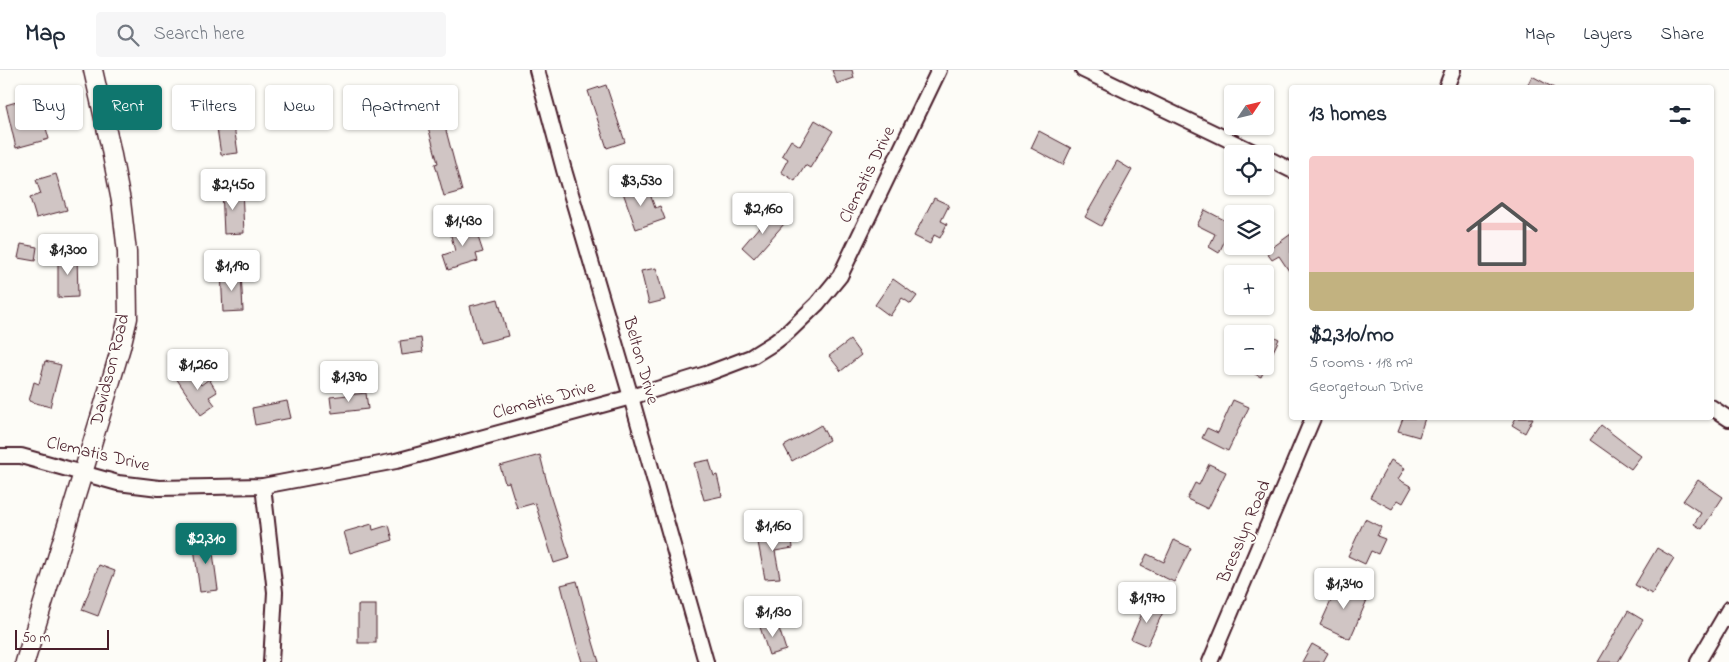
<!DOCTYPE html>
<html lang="en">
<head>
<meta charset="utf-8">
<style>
  :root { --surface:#fff; --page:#f6f6f7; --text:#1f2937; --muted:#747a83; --line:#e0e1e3; --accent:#0f766e }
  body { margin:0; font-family:"Indie Flower",sans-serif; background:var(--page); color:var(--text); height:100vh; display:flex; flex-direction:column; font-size:19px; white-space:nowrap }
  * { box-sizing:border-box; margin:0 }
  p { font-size:16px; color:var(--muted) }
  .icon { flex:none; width:28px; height:28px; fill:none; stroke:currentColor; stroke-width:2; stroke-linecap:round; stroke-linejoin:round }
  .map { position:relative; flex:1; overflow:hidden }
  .side { position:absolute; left:1289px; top:15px; width:425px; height:335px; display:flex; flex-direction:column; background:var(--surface); border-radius:5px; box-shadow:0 1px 4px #0004 }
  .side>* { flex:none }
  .banner { position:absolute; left:15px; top:15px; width:475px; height:45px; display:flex; gap:10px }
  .needle { width:32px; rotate:55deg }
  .buttons { position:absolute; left:1224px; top:15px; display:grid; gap:10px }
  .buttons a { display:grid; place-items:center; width:50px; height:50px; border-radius:5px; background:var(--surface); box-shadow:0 1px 4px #0004; font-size:25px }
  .scale { position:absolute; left:15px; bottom:12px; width:94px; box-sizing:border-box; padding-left:5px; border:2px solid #4a1f2b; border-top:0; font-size:14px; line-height:18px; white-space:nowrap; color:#4a1f2b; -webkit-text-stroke:4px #fdfcf7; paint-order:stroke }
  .price { position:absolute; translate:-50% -42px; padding:0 11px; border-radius:5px; background:#fff; color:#222; font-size:16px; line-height:32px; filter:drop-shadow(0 1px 2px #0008) }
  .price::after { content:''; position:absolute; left:50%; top:30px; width:15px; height:11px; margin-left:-8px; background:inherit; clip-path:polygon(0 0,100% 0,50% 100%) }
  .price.active { background:var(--accent); color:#fff }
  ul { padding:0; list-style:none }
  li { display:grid; align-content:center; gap:10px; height:265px; padding:0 20px }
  li span { display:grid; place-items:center; height:155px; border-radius:5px; color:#555 }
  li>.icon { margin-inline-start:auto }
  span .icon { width:90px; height:90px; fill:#fffc; stroke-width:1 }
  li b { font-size:21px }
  h2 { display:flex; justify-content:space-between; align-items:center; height:60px; padding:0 20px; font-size:21px }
  .tag { padding:0 18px; border-radius:5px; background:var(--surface); box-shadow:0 1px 4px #0004; font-size:18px; line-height:45px }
  .tag.active { background:var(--accent); color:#fff }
  header { display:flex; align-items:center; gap:30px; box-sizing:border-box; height:70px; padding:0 25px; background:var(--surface); border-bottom:1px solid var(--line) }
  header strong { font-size:24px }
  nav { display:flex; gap:28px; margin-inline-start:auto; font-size:18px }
  .search { width:350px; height:45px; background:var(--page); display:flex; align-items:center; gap:12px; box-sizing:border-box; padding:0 18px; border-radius:5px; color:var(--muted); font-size:19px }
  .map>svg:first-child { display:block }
</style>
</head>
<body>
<header>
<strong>Map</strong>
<div class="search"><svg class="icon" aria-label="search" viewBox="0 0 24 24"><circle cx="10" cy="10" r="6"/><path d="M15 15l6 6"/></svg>Search here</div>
<nav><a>Map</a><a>Layers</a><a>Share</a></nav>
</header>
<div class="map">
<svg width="1729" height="592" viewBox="0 0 1729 592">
  <rect width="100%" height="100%" fill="#fdfcf7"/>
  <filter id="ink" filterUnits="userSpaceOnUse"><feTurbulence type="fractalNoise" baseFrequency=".02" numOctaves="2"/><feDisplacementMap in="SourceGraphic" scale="10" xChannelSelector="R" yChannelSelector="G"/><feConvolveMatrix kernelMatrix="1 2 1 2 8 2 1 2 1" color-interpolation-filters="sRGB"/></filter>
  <g filter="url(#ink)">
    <g fill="#d0c5c4" stroke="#4a1f2b">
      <polygon points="832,0 852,0 854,8 837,14"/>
      <polygon points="1532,6 1554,18 1526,18"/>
      <polygon points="606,15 625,72 607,78 588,21"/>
      <polygon points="37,26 49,69 16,78 6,35"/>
      <polygon points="439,34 462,121 444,126 435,94 438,93 423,39"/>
      <polygon points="231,36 238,83 221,85 214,38"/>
      <polygon points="815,50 833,61 810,98 805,95 795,111 781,102 788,89 782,85 791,70 800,76"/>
      <polygon points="1039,61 1071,78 1063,95 1031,78"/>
      <polygon points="1117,91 1132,100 1101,156 1085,147"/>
      <polygon points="56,104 67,140 36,148 30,128 41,124 36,110"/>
      <polygon points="636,111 642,127 650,124 655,138 660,136 665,149 636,159 621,117"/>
      <polygon points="242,118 244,163 224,164 222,119"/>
      <polygon points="934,128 949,135 941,151 947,154 940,168 934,165 930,174 914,166"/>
      <polygon points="1205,140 1232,154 1219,183 1209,177 1215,164 1197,155"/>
      <polygon points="771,143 784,154 754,188 742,177"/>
      <polygon points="468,150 471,160 475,158 483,182 476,184 478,191 448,200 443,185 455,181 450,162 457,160 455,154"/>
      <polygon points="1291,164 1291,204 1279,186 1272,190 1266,182"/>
      <polygon points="21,174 37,177 35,191 18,188"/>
      <polygon points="58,185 77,185 78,227 58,228"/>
      <polygon points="656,198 665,230 649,234 641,201"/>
      <polygon points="241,201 243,241 223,242 221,202"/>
      <polygon points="893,209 917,226 911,234 902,228 890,246 875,235"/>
      <polygon points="498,229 508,266 480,273 470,236"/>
      <polygon points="1265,262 1279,269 1261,307 1238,296 1265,296"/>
      <polygon points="421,268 423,282 402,285 400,271"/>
      <polygon points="850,270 861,285 841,301 829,286"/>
      <polygon points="45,291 61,295 50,337 29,331 34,312 39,314"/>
      <polygon points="190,299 201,315 209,309 217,322 209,327 215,335 201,345 176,308"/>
      <polygon points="366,323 368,339 332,343 330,327"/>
      <polygon points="1233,330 1249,337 1228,381 1202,368 1207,358 1218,363"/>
      <polygon points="287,331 291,348 255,355 252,338"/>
      <polygon points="1403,348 1425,348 1419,367 1398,361"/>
      <polygon points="1516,348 1533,348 1525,363 1512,355"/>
      <polygon points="821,355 829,370 792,391 784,376"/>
      <polygon points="1601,355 1641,386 1631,399 1590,370"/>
      <polygon points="540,385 551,428 570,488 554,493 535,433 517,438 509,412 505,413 500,396"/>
      <polygon points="709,390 714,406 717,405 722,426 704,430 694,393"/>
      <polygon points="1391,390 1405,398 1398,409 1412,417 1403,433 1398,430 1392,439 1370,427"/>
      <polygon points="1209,394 1226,402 1208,439 1187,429 1195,413 1199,415"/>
      <polygon points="1698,410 1723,427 1702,459 1694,454 1701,443 1683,431"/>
      <polygon points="1365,449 1381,457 1377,466 1385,469 1378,484 1371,481 1365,494 1348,486"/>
      <polygon points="372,454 373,460 389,455 393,470 350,483 344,462"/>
      <polygon points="791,462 793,478 775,481 780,508 765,509 757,467"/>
      <polygon points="211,468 218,520 200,522 193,470"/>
      <polygon points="1174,470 1191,478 1174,512 1141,496 1147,484 1164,492"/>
      <polygon points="1657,478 1674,488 1652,524 1635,515"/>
      <polygon points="99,495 115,501 98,546 82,540"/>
      <polygon points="1341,509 1359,518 1356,525 1367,530 1350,569 1320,555"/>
      <polygon points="577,511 593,572 599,592 582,592 572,558 561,515"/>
      <polygon points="1147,532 1164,540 1147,576 1131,569"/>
      <rect x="358" y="535" width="18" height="38"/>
      <polygon points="1628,541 1643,550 1618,592 1598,592"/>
      <polygon points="777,552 786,580 769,585 760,557"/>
      <polygon points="1312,574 1328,583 1323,592 1302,592"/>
    </g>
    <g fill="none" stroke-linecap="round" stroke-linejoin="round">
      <g stroke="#4a1f2b" stroke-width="18">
        <g id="minor">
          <polyline points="537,0 564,100 631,327 706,592"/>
          <polyline points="1083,0 1258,84"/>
          <polyline points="1446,18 1453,0"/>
          <polyline points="1265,87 1291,100"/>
          <polyline points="1711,337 1729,349"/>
          <polyline points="0,386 21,386 118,413 159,418 263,416 396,391 631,327 709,303 751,287 775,272 788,262 817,234 840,206 939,0"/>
          <polyline points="263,416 275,522 271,592"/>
          <polyline points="1210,592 1313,348"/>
          <polyline points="1698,592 1729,539"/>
        </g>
      </g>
      <g stroke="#4a1f2b" stroke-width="21">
        <polyline id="tertiary" points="25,592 102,341 121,277 128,248 127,182 121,131 110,75 93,0"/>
      </g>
      <use href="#minor" stroke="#fdfcf7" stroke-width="14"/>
      <use href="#tertiary" stroke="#fdfcf7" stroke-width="18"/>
    </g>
  </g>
  <g text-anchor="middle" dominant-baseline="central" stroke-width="4" stroke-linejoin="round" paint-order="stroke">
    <g font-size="18" fill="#4a1f2b" stroke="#fdfcf7">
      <text transform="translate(868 105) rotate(-64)">Clematis Drive</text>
      <text transform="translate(640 291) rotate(74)">Belton Drive</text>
      <text transform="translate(111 300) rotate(-76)">Davidson Road</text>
      <text transform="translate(544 331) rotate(-15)">Clematis Drive</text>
      <text transform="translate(98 385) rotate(13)">Clematis Drive</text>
      <text transform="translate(1245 462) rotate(-67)">Bresslyn Road</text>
    </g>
  </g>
</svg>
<div class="buttons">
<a><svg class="needle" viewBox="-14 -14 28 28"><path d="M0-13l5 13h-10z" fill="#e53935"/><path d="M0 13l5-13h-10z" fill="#747a83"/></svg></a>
<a><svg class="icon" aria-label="locate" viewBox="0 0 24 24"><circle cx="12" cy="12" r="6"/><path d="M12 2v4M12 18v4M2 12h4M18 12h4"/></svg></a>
<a><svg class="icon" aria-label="layers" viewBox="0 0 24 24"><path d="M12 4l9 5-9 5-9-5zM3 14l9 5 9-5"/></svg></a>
<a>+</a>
<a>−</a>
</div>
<div class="scale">50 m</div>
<b class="price" style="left:641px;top:137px">$3,530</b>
<b class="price" style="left:233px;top:141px">$2,450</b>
<b class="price" style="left:763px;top:165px">$2,160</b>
<b class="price" style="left:463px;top:177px">$1,430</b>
<b class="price" style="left:68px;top:206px">$1,300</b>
<b class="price" style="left:232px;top:222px">$1,190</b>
<b class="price" style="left:198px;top:321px">$1,260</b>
<b class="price" style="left:349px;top:333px">$1,390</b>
<b class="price" style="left:773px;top:482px">$1,160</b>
<b class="price active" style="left:206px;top:495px">$2,310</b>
<b class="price" style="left:1344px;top:540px">$1,340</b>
<b class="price" style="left:1147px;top:554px">$1,970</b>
<b class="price" style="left:773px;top:568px">$1,130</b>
<div class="banner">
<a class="tag">Buy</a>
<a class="tag active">Rent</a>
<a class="tag">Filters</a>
<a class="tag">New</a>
<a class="tag">Apartment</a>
</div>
<section class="side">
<h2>13 homes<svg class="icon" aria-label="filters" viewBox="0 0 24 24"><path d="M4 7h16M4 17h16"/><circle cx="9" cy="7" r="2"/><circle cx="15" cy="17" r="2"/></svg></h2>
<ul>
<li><span style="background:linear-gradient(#f6c9c9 75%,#c2b280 0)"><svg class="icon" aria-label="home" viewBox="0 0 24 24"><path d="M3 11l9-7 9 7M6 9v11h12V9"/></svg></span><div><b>$2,310/mo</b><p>5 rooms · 118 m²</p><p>Georgetown Drive</p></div></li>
</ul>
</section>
</div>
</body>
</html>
